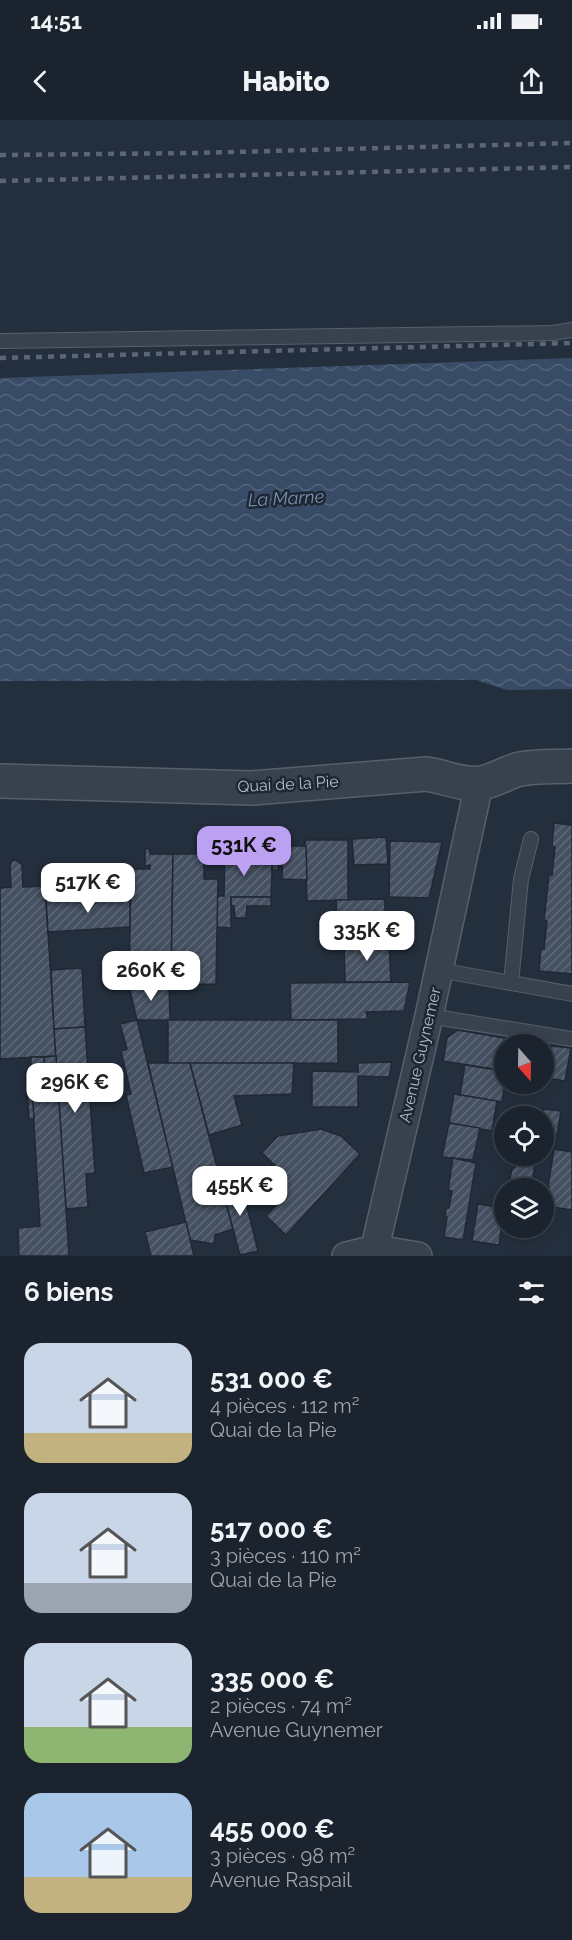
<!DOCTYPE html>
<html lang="fr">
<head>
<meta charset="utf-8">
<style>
  :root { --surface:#1b232e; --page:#282f3a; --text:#f1f3f6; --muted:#a0a4aa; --line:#39404a; --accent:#bca0f2 }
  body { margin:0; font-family:Raleway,sans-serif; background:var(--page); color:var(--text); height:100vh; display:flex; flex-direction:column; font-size:22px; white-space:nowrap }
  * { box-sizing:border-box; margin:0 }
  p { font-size:20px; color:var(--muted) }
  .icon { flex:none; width:33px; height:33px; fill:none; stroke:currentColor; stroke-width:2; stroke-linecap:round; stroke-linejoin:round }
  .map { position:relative; height:1136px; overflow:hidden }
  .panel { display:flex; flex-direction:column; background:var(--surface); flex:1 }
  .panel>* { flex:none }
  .needle { width:39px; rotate:160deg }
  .tools { position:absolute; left:494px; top:914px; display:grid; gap:12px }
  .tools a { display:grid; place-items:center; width:60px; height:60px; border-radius:50%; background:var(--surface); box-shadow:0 3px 15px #0003,0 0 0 2px var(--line); font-size:30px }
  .price { position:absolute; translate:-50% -51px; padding:0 14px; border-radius:12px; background:#fff; color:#222; font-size:20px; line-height:39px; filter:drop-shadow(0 2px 3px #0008) }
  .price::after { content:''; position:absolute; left:50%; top:36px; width:18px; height:14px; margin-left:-9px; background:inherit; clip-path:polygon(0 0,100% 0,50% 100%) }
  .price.active { background:var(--accent); color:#111 }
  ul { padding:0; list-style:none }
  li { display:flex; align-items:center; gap:18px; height:150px; padding:0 24px }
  li span { display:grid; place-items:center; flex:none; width:168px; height:120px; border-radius:18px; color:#555 }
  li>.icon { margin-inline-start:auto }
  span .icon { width:72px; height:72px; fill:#fffc; stroke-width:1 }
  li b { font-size:26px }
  h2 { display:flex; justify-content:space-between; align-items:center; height:72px; padding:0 24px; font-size:26px }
  .status { display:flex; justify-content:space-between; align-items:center; height:42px; padding:0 30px; background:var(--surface); direction:ltr }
  .status svg { height:16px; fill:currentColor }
  header { display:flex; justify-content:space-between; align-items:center; height:78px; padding:0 24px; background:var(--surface); font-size:27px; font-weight:800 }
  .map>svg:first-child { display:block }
</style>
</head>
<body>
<div class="status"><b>14:51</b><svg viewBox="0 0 49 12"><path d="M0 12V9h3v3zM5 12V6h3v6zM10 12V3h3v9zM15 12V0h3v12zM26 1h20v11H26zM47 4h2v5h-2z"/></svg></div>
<header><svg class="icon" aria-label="back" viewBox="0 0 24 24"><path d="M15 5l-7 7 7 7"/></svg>Habito<svg class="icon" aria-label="share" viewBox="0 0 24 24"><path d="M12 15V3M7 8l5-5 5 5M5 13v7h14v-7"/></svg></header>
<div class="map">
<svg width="572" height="1136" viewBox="0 0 572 1136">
  <defs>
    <pattern id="water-waves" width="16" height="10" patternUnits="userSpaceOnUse" patternTransform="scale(1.5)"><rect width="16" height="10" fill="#394c67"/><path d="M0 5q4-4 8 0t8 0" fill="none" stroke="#53647b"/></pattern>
    <pattern id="building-hatch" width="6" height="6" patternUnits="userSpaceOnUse" patternTransform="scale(1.5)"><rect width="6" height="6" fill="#455162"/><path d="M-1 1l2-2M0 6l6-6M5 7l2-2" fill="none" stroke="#5d6877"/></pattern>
  </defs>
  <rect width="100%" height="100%" fill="#242f3e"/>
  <polygon fill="url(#water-waves)" points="572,238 572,569 507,570 476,560 0,561 0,258"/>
  <g fill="url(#building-hatch)" stroke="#1f2835" stroke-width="1.5">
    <polygon points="554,703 572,705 572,854 539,851 541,829 544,829 547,801 544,800 549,755 552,755 555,727 552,726"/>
    <polygon points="386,717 388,744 354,745 352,719"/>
    <polygon points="305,720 348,720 348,780 307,781"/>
    <polygon points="390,721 442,722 429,778 389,777"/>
    <polygon points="225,724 273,726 271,777 231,777 231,808 217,807 217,776 224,776"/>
    <polygon points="273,726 279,726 278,750 272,750"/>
    <polygon points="283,726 306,726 307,760 282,759"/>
    <polygon points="149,728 150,734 173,734 171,865 129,866 131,749 150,749 150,745 145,746 145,729"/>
    <polygon points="173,734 204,734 204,759 218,759 216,864 171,865"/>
    <polygon points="16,740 22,745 23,767 45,766 56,936 0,939 0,768 11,767 10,746 12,741"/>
    <polygon points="130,776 130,807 48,812 46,780"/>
    <polygon points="231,777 271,777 271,786 247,786 246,798 235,798 234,786 231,785"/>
    <polygon points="385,779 385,821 338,822 336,780"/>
    <polygon points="344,821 389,821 391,862 345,862"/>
    <polygon points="82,848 85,907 54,909 51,850"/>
    <polygon points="410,862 404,891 366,892 368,899 291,900 290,863"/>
    <polygon points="169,865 170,900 137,900 129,866"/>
    <polygon points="137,900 173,1047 144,1053 126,975 131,974 121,931 127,929 120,904"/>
    <polygon points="168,900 338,900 338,943 168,944"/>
    <polygon points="85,907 95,1053 86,1054 88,1087 66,1089 54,909"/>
    <polygon points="458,910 504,918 499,950 443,941 447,918"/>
    <polygon points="551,926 571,928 565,961 546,958"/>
    <polygon points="56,936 69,1136 19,1136 18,1108 40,1106 31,953 45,952 44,937"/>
    <polygon points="31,937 44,937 45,952 31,953"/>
    <polygon points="392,942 389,957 358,956 358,987 312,987 312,951 358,952 358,943"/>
    <polygon points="148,943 190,943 233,1109 215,1115 214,1124 190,1120"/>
    <polygon points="190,943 294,943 292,974 234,976 242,1005 209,1015"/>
    <polygon points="465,945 504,951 505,963 502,982 460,975"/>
    <polygon points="26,953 31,953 34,999 29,999"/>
    <polygon points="454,974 497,981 492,1011 449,1003"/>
    <polygon points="543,989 561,991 556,1021 543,1018"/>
    <polygon points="449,1003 480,1008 473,1040 442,1037"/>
    <polygon points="321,1009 341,1016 360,1034 286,1115 266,1096 281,1080 268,1069 283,1053 262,1033 278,1016"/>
    <polygon points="554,1029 572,1032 572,1090 545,1086"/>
    <polygon points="533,1035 535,1035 535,1043 532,1065 549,1067 544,1093 543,1068 508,1068 512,1049"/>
    <polygon points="453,1038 476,1043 463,1120 444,1117 447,1097 445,1097 446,1088 449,1088 452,1071 448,1070"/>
    <polygon points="240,1059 258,1131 240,1135 221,1064"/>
    <polygon points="478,1084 504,1088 499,1125 472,1121"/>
    <polygon points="186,1102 194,1136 151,1136 145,1112"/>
  </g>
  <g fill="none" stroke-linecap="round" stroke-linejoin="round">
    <g stroke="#565f6c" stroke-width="16">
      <g id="service">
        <polyline points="0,221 553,213 572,210"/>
        <polyline points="439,850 572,874"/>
        <polyline points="511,863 521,759 531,719"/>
        <polyline points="429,896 572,919"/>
      </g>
    </g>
    <g stroke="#565f6c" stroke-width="30">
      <g id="minor">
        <polyline points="346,1136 375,1129 418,1136"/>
        <polyline points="373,1136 429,896 479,664"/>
      </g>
    </g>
    <g stroke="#565f6c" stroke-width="36">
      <path id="tertiary" d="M0 661 252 668 426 654C444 656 462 666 481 663 495 661 507 652 520 649 537 646 555 647 572 646"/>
    </g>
    <use href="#service" stroke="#38414e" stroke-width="14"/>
    <use href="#minor" stroke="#38414e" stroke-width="27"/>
    <use href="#tertiary" stroke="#38414e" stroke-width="33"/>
    <g stroke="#5a6575" stroke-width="4.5" stroke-dasharray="6 6" stroke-linecap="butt">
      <polyline points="0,35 195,33 572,23"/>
      <polyline points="0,61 572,47"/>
      <polyline points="0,238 572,223"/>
    </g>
  </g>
  <g text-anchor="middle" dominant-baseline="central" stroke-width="5" stroke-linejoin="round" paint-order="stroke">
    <g font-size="16" fill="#b4bcc9" stroke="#1d2633">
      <text transform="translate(288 664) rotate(-3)">Quai de la Pie</text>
      <text transform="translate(420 935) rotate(-77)">Avenue Guynemer</text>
    </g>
    <g font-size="18" font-style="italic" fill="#7c92b1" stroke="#1d2633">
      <text transform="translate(286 378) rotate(-3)">La Marne</text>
    </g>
  </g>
</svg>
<div class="tools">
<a><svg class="needle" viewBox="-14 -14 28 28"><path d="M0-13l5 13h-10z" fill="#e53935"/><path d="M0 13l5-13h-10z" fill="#a0a4aa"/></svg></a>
<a><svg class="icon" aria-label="locate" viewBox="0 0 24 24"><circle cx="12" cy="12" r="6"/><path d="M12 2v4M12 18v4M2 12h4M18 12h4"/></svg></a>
<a><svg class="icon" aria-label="layers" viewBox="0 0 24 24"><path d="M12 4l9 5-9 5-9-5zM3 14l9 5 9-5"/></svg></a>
</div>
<b class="price active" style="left:244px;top:757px">531K €</b>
<b class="price" style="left:88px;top:794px">517K €</b>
<b class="price" style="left:367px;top:842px">335K €</b>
<b class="price" style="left:151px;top:882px">260K €</b>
<b class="price" style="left:75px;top:994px">296K €</b>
<b class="price" style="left:240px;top:1097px">455K €</b>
</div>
<section class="panel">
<h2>6 biens<svg class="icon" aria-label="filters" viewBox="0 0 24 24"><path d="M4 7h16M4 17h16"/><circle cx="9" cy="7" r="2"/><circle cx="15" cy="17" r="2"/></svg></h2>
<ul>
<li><span style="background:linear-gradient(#c9d6e8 75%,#c2b280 0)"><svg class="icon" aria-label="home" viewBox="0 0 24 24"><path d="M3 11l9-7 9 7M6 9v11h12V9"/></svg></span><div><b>531 000 €</b><p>4 pièces · 112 m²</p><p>Quai de la Pie</p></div></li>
<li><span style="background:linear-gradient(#c9d6e8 75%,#9aa5b1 0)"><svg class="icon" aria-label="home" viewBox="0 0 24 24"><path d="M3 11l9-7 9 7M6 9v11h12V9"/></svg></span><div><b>517 000 €</b><p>3 pièces · 110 m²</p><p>Quai de la Pie</p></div></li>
<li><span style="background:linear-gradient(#c9d6e8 70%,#8fb573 0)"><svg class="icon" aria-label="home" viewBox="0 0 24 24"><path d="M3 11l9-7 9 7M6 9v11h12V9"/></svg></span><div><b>335 000 €</b><p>2 pièces · 74 m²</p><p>Avenue Guynemer</p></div></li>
<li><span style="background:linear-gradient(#a9c7e8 70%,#c2b280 0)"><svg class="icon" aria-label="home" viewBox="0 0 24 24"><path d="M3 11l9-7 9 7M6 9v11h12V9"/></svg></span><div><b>455 000 €</b><p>3 pièces · 98 m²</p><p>Avenue Raspail</p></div></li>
</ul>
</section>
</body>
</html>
